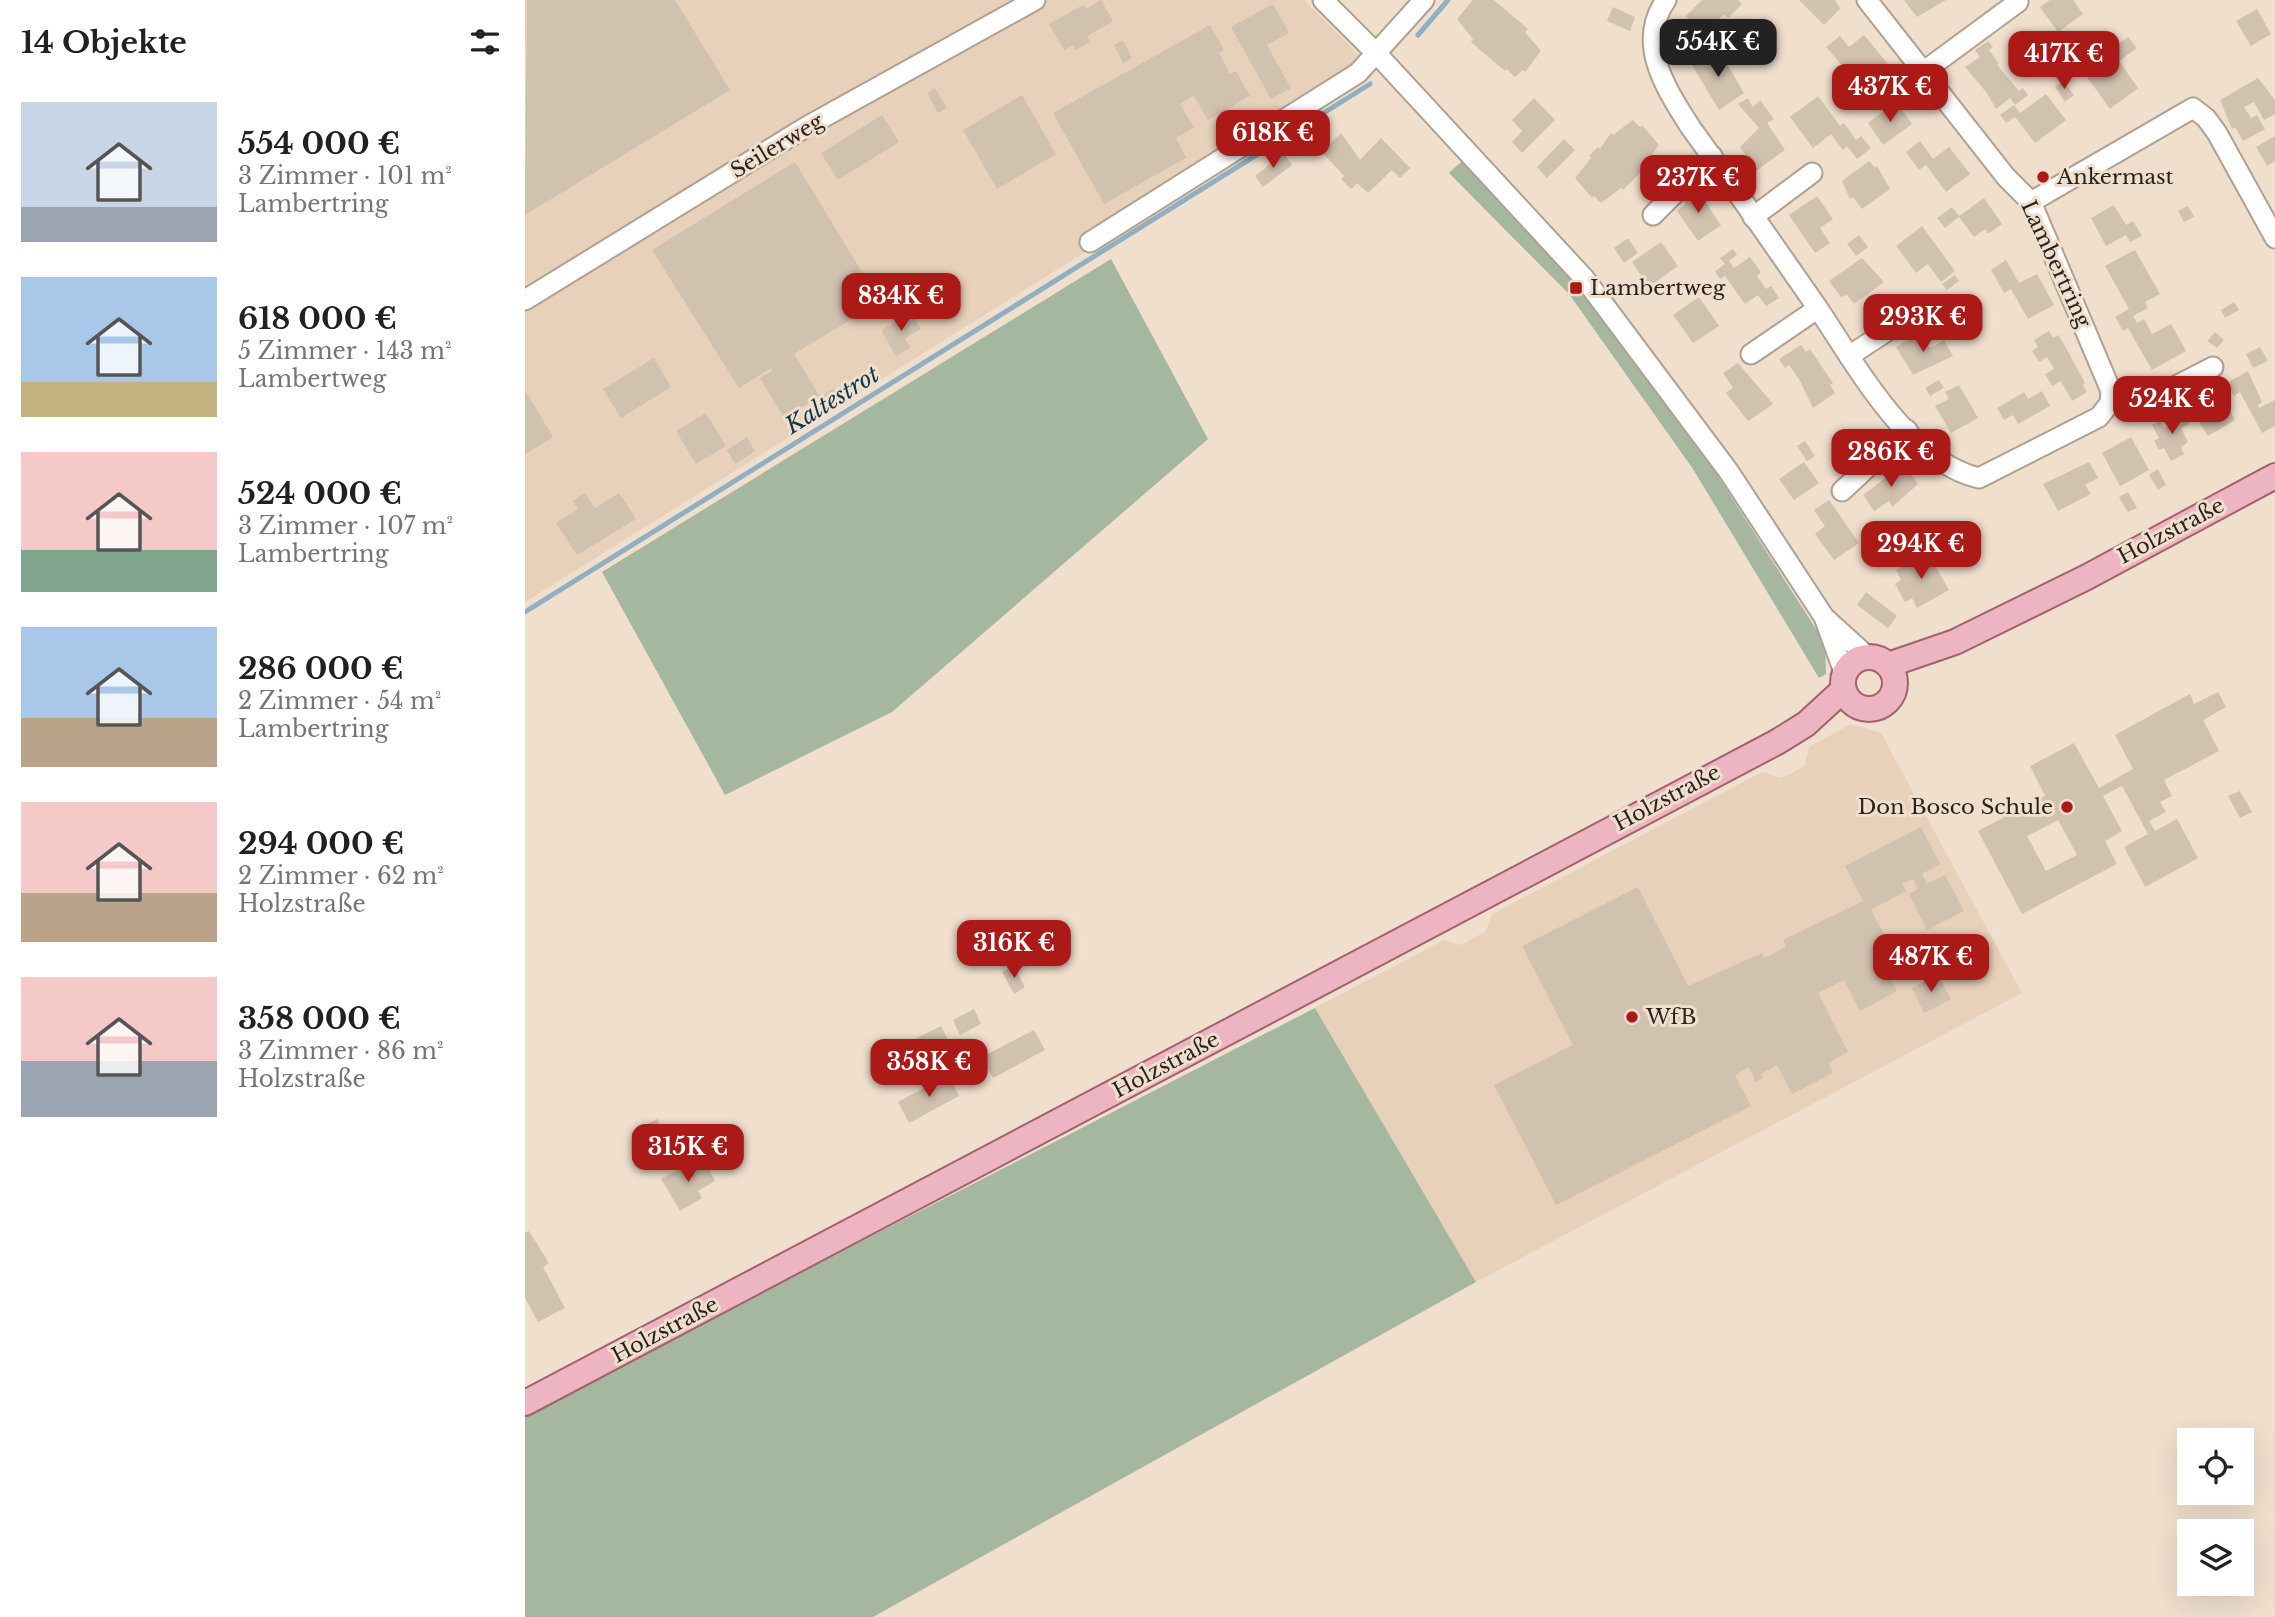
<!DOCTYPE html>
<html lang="de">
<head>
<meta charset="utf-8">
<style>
  :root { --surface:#fff; --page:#f2f2f2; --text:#202124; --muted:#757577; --accent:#ab1a16 }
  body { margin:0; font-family:"Libre Baskerville",serif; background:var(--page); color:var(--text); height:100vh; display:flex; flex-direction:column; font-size:26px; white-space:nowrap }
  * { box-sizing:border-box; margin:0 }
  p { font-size:23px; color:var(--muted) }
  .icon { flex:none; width:38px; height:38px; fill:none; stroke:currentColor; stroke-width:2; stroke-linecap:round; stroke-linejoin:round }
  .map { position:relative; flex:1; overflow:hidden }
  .panel { display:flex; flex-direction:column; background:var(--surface); width:525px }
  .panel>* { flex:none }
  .tools { position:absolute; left:1652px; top:1428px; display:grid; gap:14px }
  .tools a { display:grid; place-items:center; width:77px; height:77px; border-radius:0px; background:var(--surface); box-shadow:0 7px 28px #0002; font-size:35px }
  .price { position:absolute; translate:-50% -60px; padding:0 16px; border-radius:14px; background:var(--accent); color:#fff; font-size:23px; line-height:46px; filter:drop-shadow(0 2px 4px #0008) }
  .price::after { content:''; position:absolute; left:50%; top:42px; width:21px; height:16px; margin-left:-10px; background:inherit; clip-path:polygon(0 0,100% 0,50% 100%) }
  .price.on { background:#222; color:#fff }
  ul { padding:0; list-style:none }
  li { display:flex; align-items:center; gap:21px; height:175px; padding:0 21px }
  li span { display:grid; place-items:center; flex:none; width:196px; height:140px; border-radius:0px; color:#555 }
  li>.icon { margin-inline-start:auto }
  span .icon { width:84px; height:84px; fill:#fffc; stroke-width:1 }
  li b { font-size:30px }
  h2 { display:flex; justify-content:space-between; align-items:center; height:84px; padding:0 21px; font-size:30px }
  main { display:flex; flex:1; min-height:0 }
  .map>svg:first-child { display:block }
</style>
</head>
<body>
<main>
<section class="panel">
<h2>14 Objekte<svg class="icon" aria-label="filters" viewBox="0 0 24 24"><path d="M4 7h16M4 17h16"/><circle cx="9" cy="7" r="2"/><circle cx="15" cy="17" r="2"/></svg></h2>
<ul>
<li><span style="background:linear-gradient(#c9d6e8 75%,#9aa5b1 0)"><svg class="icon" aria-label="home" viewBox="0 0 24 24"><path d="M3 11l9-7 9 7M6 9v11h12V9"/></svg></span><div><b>554 000 €</b><p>3 Zimmer · 101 m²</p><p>Lambertring</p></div></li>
<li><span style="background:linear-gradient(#a9c7e8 75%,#c2b280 0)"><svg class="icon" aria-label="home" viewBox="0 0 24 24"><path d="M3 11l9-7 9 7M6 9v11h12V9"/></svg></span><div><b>618 000 €</b><p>5 Zimmer · 143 m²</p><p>Lambertweg</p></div></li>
<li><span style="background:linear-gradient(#f6c9c9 70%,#7fa58c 0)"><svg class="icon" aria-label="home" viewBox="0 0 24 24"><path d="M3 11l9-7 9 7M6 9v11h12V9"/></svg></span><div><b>524 000 €</b><p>3 Zimmer · 107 m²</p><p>Lambertring</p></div></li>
<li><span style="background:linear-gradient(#a9c7e8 65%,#b9a48a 0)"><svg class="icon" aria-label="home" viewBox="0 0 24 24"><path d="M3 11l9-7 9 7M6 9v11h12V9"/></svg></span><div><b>286 000 €</b><p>2 Zimmer · 54 m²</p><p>Lambertring</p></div></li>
<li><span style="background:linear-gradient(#f6c9c9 65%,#b9a48a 0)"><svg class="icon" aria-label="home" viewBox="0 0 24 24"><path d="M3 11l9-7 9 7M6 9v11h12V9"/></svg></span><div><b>294 000 €</b><p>2 Zimmer · 62 m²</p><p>Holzstraße</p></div></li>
<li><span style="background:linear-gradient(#f6c9c9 60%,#9aa5b1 0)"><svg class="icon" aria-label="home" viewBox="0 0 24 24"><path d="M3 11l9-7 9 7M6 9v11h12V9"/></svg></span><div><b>358 000 €</b><p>3 Zimmer · 86 m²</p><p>Holzstraße</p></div></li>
</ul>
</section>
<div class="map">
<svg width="1750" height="1617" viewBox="0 0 1750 1617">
  <rect width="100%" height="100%" fill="#f0dfcd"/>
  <g fill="#e8d1ba">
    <polygon points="0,0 779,0 850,71 0,602"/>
    <polygon points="1326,724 1356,733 1497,993 951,1282 790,1008 919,940 936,945 961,931 967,914 1237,772 1256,778 1269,772 1280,765 1284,747"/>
  </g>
  <g fill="#a6b79f">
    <polygon points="938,160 1056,286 1182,459 1300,643 1301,674 1294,678 1168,469 1044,294 924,173"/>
    <polygon points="586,259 683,439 367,712 200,795 77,572"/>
    <polygon points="790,1008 951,1282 348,1617 0,1617 0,1414"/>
  </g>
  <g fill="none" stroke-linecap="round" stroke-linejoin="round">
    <g stroke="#90afc2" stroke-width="5">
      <polyline points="893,35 923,0"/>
      <polyline points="0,612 845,84"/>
    </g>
  </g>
  <g fill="#d1c1af" fill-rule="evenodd">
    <polygon points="2,0 150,0 205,90 0,215"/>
    <polygon points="576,0 588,21 562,36 565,42 550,50 548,45 539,50 524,24 558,5 561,9"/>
    <polygon points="948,0 969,0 1003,29 1000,32 1016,51 1000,72 998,70 990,77 982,69 980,71 946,42 948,39 932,19"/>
    <polygon points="1177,0 1213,0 1217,4 1203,18 1199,14 1178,34 1161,16"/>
    <polygon points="1274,0 1310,0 1315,9 1299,25"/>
    <polygon points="1379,0 1421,0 1392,17"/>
    <polygon points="1525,0 1548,0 1558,14 1533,32 1515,7"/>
    <polygon points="748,4 764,33 742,45 766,88 746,99 706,27"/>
    <polygon points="1088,7 1110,17 1105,31 1082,21"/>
    <polygon points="1732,9 1746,34 1726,46 1711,21"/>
    <polygon points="685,25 699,50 694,53 705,74 711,71 725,96 683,120 669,96 655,104 669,128 651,138 661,158 579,204 528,113"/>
    <polygon points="1504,34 1514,47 1507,51 1498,38"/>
    <polygon points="1339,35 1363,64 1342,81 1327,63 1320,69 1301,47 1315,36 1324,47"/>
    <polygon points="1603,37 1612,48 1594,61 1613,88 1585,109 1562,77 1590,57 1585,50"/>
    <polygon points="598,40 607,58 598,63 589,45"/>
    <polygon points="1463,41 1468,47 1464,50 1474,64 1472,65 1494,91 1498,88 1503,95 1490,105 1485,98 1471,109 1462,93 1440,67 1455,57 1450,50"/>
    <polygon points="1194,50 1219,93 1194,110 1167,65"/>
    <polygon points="1733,78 1750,100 1750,114 1739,120 1729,102 1719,107 1726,118 1732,115 1740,129 1718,141 1710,127 1707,129 1695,100"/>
    <polygon points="1356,81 1368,98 1351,110 1339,94"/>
    <polygon points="1538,81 1549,95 1540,102 1530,87"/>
    <polygon points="410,88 422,108 413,113 402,93"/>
    <polygon points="1521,94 1541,120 1510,143 1490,117 1481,123 1475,115 1489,105 1495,113"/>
    <polygon points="497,95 531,154 472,189 438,130"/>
    <polygon points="1293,96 1315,126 1319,123 1331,140 1336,136 1346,148 1332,159 1322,146 1318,150 1306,134 1288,148 1265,117"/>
    <polygon points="1009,98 1030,120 997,153 987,142 997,131 987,120"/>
    <polygon points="1223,98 1228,107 1235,100 1249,119 1242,123 1260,150 1231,171 1215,147 1234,128 1213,104"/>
    <polygon points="1371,102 1387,124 1358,145 1343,123"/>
    <polygon points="357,115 374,142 313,180 296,153"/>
    <polygon points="1108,120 1115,127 1117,125 1134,145 1118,166 1120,168 1098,190 1096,188 1076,203 1069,196 1067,198 1050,178 1066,158 1064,156 1073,147 1075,149 1086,133 1088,135"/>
    <polygon points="816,133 835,160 856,138 885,168 875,178 867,170 843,193 832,183 826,189 816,179 819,176 797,152"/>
    <polygon points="1750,136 1750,161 1742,166 1731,147"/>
    <polygon points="1039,139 1050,150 1022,178 1012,167"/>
    <polygon points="1395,141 1408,159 1424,147 1445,174 1421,192 1401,165 1394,170 1381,152"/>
    <polygon points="759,154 767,165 738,187 730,176"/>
    <polygon points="1344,161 1350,168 1352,166 1365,189 1337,209 1328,197 1325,199 1317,181"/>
    <polygon points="270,162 355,302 269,354 295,397 259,418 235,378 247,371 246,368 214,388 127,250"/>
    <polygon points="1170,186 1196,225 1173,241 1152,211 1161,204 1156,196"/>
    <polygon points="1292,196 1308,219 1295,228 1305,243 1290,253 1264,215"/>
    <polygon points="1459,198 1477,224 1463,234 1460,229 1449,237 1434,217 1420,228 1412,218 1427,207 1434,216"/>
    <polygon points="1589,205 1601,225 1608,221 1617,236 1605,242 1601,235 1581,246 1566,218"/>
    <polygon points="1663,206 1669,217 1659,222 1653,211"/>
    <polygon points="1397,226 1430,271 1416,282 1403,264 1391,273 1371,246"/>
    <polygon points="1334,235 1343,247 1331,256 1322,244"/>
    <polygon points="1103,238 1113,253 1099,263 1089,248"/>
    <polygon points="1136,242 1153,266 1124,287 1107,262"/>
    <polygon points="1208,249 1212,255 1204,261 1209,268 1225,257 1236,272 1232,276 1241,289 1246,286 1254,298 1241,306 1233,295 1220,304 1200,276 1195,279 1190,271 1200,264 1195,258"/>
    <polygon points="1610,250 1635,294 1620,302 1623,308 1608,316 1612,323 1619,319 1627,334 1646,324 1661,351 1627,370 1603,328 1598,331 1590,317 1604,309 1580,266"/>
    <polygon points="1337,258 1359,282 1329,304 1322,295 1316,297 1304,281"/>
    <polygon points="1481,260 1494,283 1512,274 1529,305 1503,319 1486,289 1479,293 1466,270"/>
    <polygon points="1430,275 1434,281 1422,290 1417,284"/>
    <polygon points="1174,297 1194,326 1168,343 1148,315"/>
    <polygon points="1709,302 1714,310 1700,318 1696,310"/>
    <polygon points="386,313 396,329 380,338 385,348 371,356 356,330"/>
    <polygon points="1524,331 1528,338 1534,335 1560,383 1558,385 1562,392 1547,401 1536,381 1527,386 1520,374 1529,369 1522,357 1514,362 1507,351 1513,347 1509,340"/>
    <polygon points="1690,332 1699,340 1692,348 1682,341"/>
    <polygon points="1396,333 1405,348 1419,340 1428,356 1388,375 1371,347"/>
    <polygon points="1276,345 1281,352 1285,349 1308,383 1305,385 1310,393 1288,408 1275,381 1264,365 1260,368 1254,359"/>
    <polygon points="1735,347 1743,361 1728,368 1721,354"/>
    <polygon points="129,358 146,387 96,418 78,389"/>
    <polygon points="1213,363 1248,404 1223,421 1201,393 1208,388 1198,373"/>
    <polygon points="1723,371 1737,402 1733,405 1734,408 1750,400 1750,426 1737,433 1715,392 1709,396 1702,383"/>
    <polygon points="1414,380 1419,388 1405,396 1400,388"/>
    <polygon points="1434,385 1453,418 1426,433 1410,406 1424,399 1420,392"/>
    <polygon points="310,388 319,402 304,412 295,397"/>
    <polygon points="0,390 28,437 0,454"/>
    <polygon points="1517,391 1525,406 1493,424 1488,415 1479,420 1472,408 1499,392 1503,399"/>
    <polygon points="1698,398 1710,420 1683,436 1665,407 1677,401 1681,408"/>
    <polygon points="1656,409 1665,424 1656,428 1663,442 1656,447 1659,454 1646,461 1639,448 1634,450 1629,441 1634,438 1627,425 1635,421 1639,428 1652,421 1648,414"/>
    <polygon points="181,413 201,446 171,464 151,431"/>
    <polygon points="222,437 230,451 210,464 202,450"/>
    <polygon points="1606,437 1624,470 1595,486 1577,453"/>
    <polygon points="1280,441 1290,456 1282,461 1272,446"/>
    <polygon points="1279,462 1294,483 1269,500 1254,479"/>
    <polygon points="1564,462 1573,478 1560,485 1566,494 1533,511 1518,484"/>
    <polygon points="1379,464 1393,484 1367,507 1364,501 1349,511 1338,495"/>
    <polygon points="1633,469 1641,485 1633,490 1624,475"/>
    <polygon points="1603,492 1612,508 1603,512 1594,497"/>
    <polygon points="60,493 70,508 94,493 111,519 52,555 31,523 53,509 48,501"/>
    <polygon points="1304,500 1334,543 1309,560 1290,534 1300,526 1289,510"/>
    <polygon points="1402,552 1424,590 1392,608 1387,598 1380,602 1370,584 1376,580 1371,570"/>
    <polygon points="1341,592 1372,616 1363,628 1332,605"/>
    <path d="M1693 692 1701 707 1678 720 1694 751 1639 780 1647 796 1635 802 1641 812 1624 821 1630 831 1652 819 1673 858 1620 887 1599 847 1623 834 1597 786 1578 796 1597 831 1580 841 1592 864 1497 914 1453 831 1520 796 1505 766 1549 743 1574 788 1608 769 1590 735 1665 694 1669 704ZM1533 820 1552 855 1521 871 1502 836Z"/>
    <polygon points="1715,791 1727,812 1715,818 1703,796"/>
    <polygon points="1396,827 1415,864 1397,874 1402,884 1420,875 1439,911 1402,930 1384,894 1393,889 1388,879 1377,884 1381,891 1346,910 1369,954 1356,961 1372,991 1335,1011 1319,980 1293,993 1323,1052 1303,1063 1308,1073 1267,1094 1252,1065 1236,1074 1238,1078 1231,1082 1224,1067 1210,1075 1226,1106 1031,1205 969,1085 1048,1045 997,946 1113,887 1163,986 1237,953 1239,958 1261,947 1258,940 1338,901 1320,866"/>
    <polygon points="488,966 500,987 489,994 477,972"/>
    <polygon points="1413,975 1426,999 1399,1013 1387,988"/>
    <polygon points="449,1009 456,1024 435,1035 428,1020"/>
    <polygon points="416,1026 424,1042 396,1056 388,1040"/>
    <polygon points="509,1030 520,1050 468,1078 457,1057"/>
    <polygon points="385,1042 393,1058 360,1074 353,1059"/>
    <polygon points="423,1075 434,1096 384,1123 373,1102"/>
    <polygon points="132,1119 148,1147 122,1161 106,1133"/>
    <polygon points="170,1160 174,1167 181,1164 190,1181 173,1191 177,1198 155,1211 136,1179"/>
    <polygon points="4,1231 24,1263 18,1267 40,1308 13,1322 0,1298 0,1233"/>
  </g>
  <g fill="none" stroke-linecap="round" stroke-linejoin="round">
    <g stroke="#b0a090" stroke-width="23">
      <g id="minor">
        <polyline points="798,0 852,54 1059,278 1204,472 1299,617 1319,672"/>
        <path d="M1141 0C1110 44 1142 90 1166 128 1209 187 1250 247 1292 307 1330 363 1383 462 1454 478L1574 417 1585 403 1586 391 1506 202 1481 177 1342 0"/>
        <polyline points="1398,72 1493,2"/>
        <polyline points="1506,202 1668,108 1681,118 1692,133 1750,238"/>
        <polyline points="1128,215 1187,156"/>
        <polyline points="1228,217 1287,173"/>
        <polyline points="565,242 833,73 899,0"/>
        <polyline points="0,300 281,127 510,0"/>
        <polyline points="1226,354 1292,309"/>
        <polyline points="1324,356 1391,312"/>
        <polyline points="1585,403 1618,403 1688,367"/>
        <polyline points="1317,491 1382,430"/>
        <polyline points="1300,618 1343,657"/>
      </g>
    </g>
    <g stroke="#a1616d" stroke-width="28">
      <g id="major">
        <circle cx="1344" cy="683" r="26"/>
        <polyline points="1363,665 1430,642 1562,577 1750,476"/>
        <polyline points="0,1403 1252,742 1281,724 1318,690"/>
      </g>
    </g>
    <use href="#minor" stroke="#fff" stroke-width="19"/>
    <use href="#major" stroke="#edb4c1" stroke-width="24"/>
  </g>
  <g fill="#ab1a16" stroke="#f0dfcd" stroke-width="2.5">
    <circle cx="1518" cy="177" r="7"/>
    <rect x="1044" y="281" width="14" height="14" rx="3.5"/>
    <circle cx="1542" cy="807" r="7"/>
    <circle cx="1107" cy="1017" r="7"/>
  </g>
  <g text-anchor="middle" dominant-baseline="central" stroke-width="6" stroke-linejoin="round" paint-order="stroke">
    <g font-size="21" fill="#2a231d" stroke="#f0dfcd">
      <text transform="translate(252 146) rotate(-31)">Seilerweg</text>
      <text transform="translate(1531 264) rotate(65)">Lambertring</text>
      <text transform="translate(1646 531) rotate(-28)">Holzstraße</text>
      <text transform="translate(1142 798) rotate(-28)">Holzstraße</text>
      <text transform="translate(641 1065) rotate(-28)">Holzstraße</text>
      <text transform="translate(140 1330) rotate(-28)">Holzstraße</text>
    </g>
    <g font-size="21" fill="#2a231d" stroke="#f0dfcd" text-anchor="start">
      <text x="1532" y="177">Ankermast</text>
      <text x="1065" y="288">Lambertweg</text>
      <text x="1528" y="807" text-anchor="end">Don Bosco Schule</text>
      <text x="1121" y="1017">WfB</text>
    </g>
    <g font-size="23" font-style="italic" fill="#0f394f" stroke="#f0dfcd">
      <text transform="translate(307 400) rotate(-32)">Kaltestrot</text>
    </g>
  </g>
</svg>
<div class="tools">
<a><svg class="icon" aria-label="locate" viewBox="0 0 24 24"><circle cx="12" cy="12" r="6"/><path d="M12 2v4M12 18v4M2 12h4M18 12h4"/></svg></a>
<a><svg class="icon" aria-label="layers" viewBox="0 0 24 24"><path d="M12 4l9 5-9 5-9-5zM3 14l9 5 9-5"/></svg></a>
</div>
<b class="price on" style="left:1193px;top:79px">554K €</b>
<b class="price" style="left:1539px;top:91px">417K €</b>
<b class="price" style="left:1365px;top:124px">437K €</b>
<b class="price" style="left:748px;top:170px">618K €</b>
<b class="price" style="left:1173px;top:215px">237K €</b>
<b class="price" style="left:376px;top:333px">834K €</b>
<b class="price" style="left:1398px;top:354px">293K €</b>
<b class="price" style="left:1647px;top:436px">524K €</b>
<b class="price" style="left:1366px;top:489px">286K €</b>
<b class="price" style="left:1396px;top:581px">294K €</b>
<b class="price" style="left:489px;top:980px">316K €</b>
<b class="price" style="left:1406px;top:994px">487K €</b>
<b class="price" style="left:404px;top:1099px">358K €</b>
<b class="price" style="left:163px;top:1184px">315K €</b>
</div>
</main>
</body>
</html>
